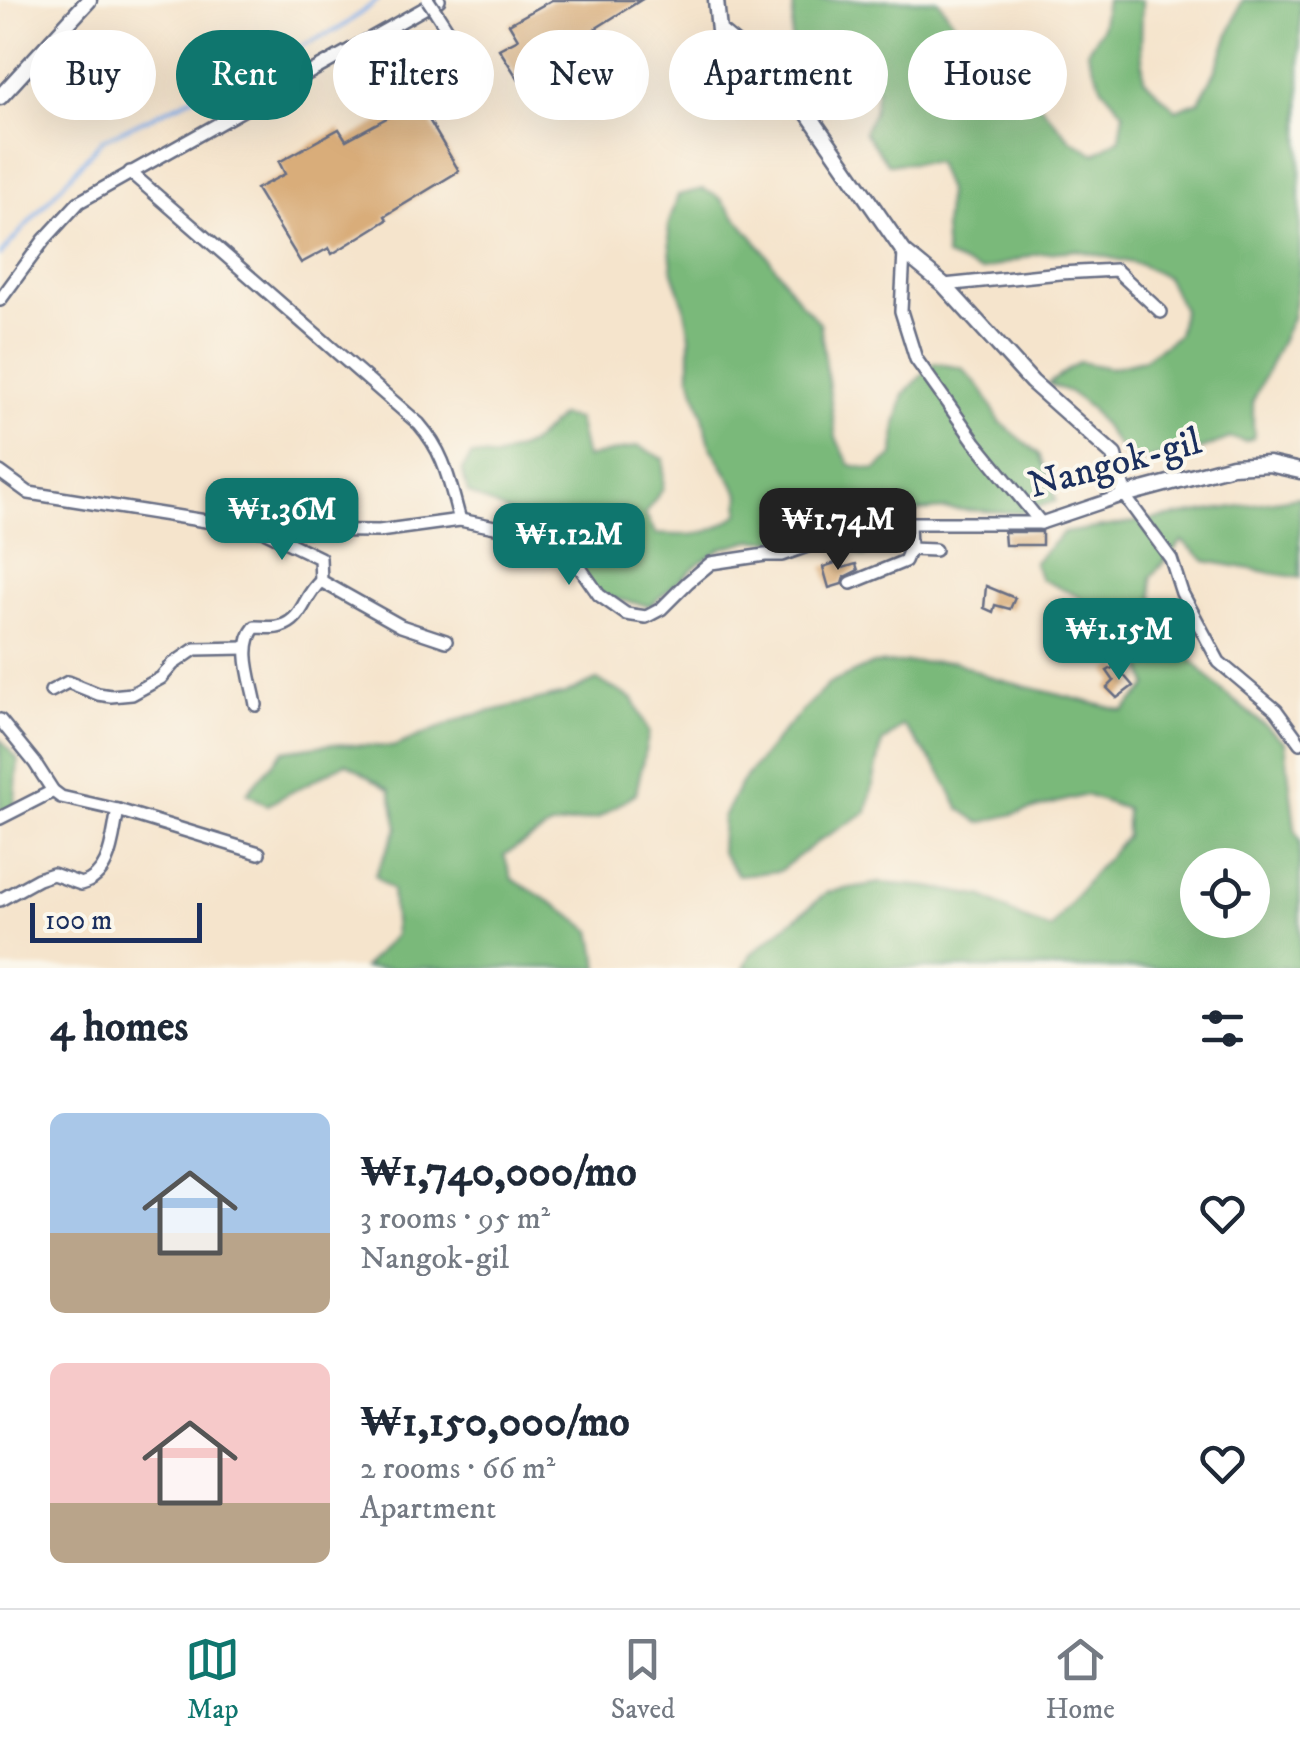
<!DOCTYPE html>
<html lang="en">
<head>
<meta charset="utf-8">
<style>
  :root { --surface:#fff; --page:#f2f2f3; --text:#1f2937; --muted:#747a83; --line:#e0e1e3; --accent:#0f766e }
  body { margin:0; font-family:"IM FELL DW Pica",serif; background:var(--page); color:var(--text); height:100vh; display:flex; flex-direction:column; font-size:38px; white-space:nowrap }
  * { box-sizing:border-box; margin:0 }
  p { font-size:32px; color:var(--muted) }
  .icon { flex:none; width:55px; height:55px; fill:none; stroke:currentColor; stroke-width:2; stroke-linecap:round; stroke-linejoin:round }
  .map { position:relative; height:968px; overflow:hidden }
  .side { display:flex; flex-direction:column; background:var(--surface); flex:1 }
  .side>* { flex:none }
  .top-card { position:absolute; left:30px; top:30px; width:1240px; height:90px; display:flex; gap:20px }
  .controls { position:absolute; left:1180px; top:848px; display:grid; gap:20px }
  .controls a { display:grid; place-items:center; width:90px; height:90px; border-radius:50%; background:var(--surface); box-shadow:0 10px 40px #0002; font-size:50px }
  .scale { position:absolute; left:30px; bottom:25px; width:172px; box-sizing:border-box; padding-left:10px; border:5px solid #1b2f5e; border-top:0; font-size:28px; line-height:35px; white-space:nowrap; color:#1b2f5e; -webkit-text-stroke:8px #fbf7ec; paint-order:stroke }
  .price { position:absolute; translate:-50% -85px; padding:0 22px; border-radius:20px; background:var(--accent); color:#fff; font-size:32px; line-height:65px; filter:drop-shadow(0 2px 5px #0008) }
  .price::after { content:''; position:absolute; left:50%; top:60px; width:30px; height:22px; margin-left:-15px; background:inherit; clip-path:polygon(0 0,100% 0,50% 100%) }
  .price.selected { background:#222; color:#fff }
  ul { padding:0; list-style:none }
  li { display:flex; align-items:center; gap:30px; height:250px; padding:0 50px }
  li span { display:grid; place-items:center; flex:none; width:280px; height:200px; border-radius:15px; color:#555 }
  li>.icon { margin-inline-start:auto }
  span .icon { width:120px; height:120px; fill:#fffc; stroke-width:1 }
  li b { font-size:42px }
  h2 { display:flex; justify-content:space-between; align-items:center; height:120px; padding:0 50px; font-size:42px }
  .tag { padding:0 35px; border-radius:45px; background:var(--surface); box-shadow:0 10px 40px #0002; font-size:35px; line-height:90px }
  .tag.selected { background:var(--accent); color:#fff }
  .tab-bar { display:flex; justify-content:space-around; align-items:center; height:140px; border-top:2px solid var(--line); background:var(--surface); font-size:28px; color:var(--muted) }
  .tab-bar a { display:grid; justify-items:center; gap:5px }
  .tab-bar .selected { color:var(--accent) }
  .map>svg:first-child { display:block }
</style>
</head>
<body>
<div class="map">
<svg width="1300" height="968" viewBox="0 0 1300 968">
  <rect width="100%" height="100%" fill="#fbf7ec"/>
  <filter id="ink" filterUnits="userSpaceOnUse"><feTurbulence type="fractalNoise" baseFrequency=".01" numOctaves="2"/><feDisplacementMap in="SourceGraphic" scale="20" xChannelSelector="R" yChannelSelector="G"/><feConvolveMatrix kernelMatrix="1 2 1 2 8 2 1 2 1" color-interpolation-filters="sRGB"/></filter>
  <filter id="wash" filterUnits="userSpaceOnUse"><feTurbulence type="fractalNoise" baseFrequency=".0048" numOctaves="4" result="noise"/><feDisplacementMap in="SourceGraphic" scale="40" xChannelSelector="R" yChannelSelector="G"/><feGaussianBlur stdDeviation="2.25" result="paint"/><feColorMatrix in="noise" values="0 0 0 0 0 0 0 0 0 0 0 0 0 0 0 0 0 1.4 0 .05"/><feComposite in="paint" operator="in"/></filter>
  <g filter="url(#wash)">
    <rect width="100%" height="100%" fill="#f5e4cc"/>
    <g fill="#7ab97a" stroke="#4a746c" stroke-width="2.5" fill-rule="evenodd">
      <polygon points="794,0 938,0 957,27 1006,66 1070,139 1095,154 1120,138 1124,113 1102,87 1087,51 1101,29 1106,0 1142,0 1141,48 1144,79 1176,110 1199,101 1215,72 1242,0 1300,0 1300,271 1292,318 1253,401 1253,426 1255,433 1253,438 1245,441 1230,438 1197,451 1137,461 1124,454 1091,409 1070,392 1048,384 1079,362 1110,368 1143,360 1178,335 1183,309 1166,277 1141,265 1076,250 1036,254 981,271 946,257 944,229 947,191 936,162 888,164 864,132 873,112 877,89 865,66 846,71 824,90 790,61"/>
      <path d="M703 189 720 198 764 251 799 301 820 323 836 438 850 465 875 470 894 455 896 425 904 394 934 363 962 368 983 391 1000 422 1039 454 1051 482 1056 501 1020 513 946 509 918 511 897 529 888 545 864 556 847 548 830 532 799 541 752 540 722 548 699 563 650 606 600 596 567 564 555 545 511 514 468 493 462 470 472 455 496 458 531 444 560 416 577 419 586 458 638 446 664 459 663 488 645 514 656 534C693 537 709 536 739 514L740 495 710 445 702 412 690 375V335L684 305 672 269 668 226 678 195Z"/>
      <path d="M1300 497V578L1206 561 1182 541 1151 577 1153 598 1175 628 1192 661 1221 690 1285 742 1295 829 1300 842V968H744L751 954 828 892 880 883 928 887 984 897 1026 920 1051 929 1091 876 1126 836V809L1086 795 980 823 960 809 939 770 903 725 882 743 867 812 820 840 779 871 738 875 721 852 723 817 741 783 785 729 829 684 873 664 954 661 992 678 1124 711 1148 686 1138 653 1115 629 1080 597 1041 579 1034 563 1063 533ZM1198 865H1252V920H1198Z"/>
      <polygon points="597,680 633,699 649,732 636,793 598,818 551,827 504,855 512,879 554,904 592,931 599,968 363,968 395,935 392,890 375,875 398,827 390,790 346,763 267,805 247,793 283,751 333,744 393,747 466,717 565,694"/>
      <polygon points="0,739 18,760 14,813 0,822"/>
    </g>
    <g fill="none" stroke-linecap="round" stroke-linejoin="round">
      <polyline stroke="#80afeb" stroke-width="4" points="0,255 102,140 342,27 378,0"/>
    </g>
    <g id="blocks">
      <g fill="#d9ad7a">
        <polygon points="552,0 641,0 569,45 574,51 520,82 499,49 518,39 509,24"/>
        <polygon points="418,101 459,171 385,216 387,220 332,254 329,248 301,263 256,189 285,174 279,162 339,129 346,140"/>
        <polygon points="1004,532 1042,532 1042,545 1005,545"/>
        <polygon points="841,561 843,568 856,564 858,570 844,577 842,584 829,588 823,567"/>
        <polygon points="986,586 1015,598 1010,609 995,605 993,612 984,608"/>
        <polygon points="1064,623 1080,638 1067,653 1058,647 1064,640 1055,633"/>
        <polygon points="1116,666 1133,686 1117,698 1107,688 1114,681 1107,671"/>
      </g>
    </g>
  </g>
  <g filter="url(#ink)">
    <use href="#blocks" fill-opacity="0" stroke="#676e84" stroke-width="2.5"/>
    <g fill="none" stroke-linecap="round" stroke-linejoin="round">
      <g stroke="#676e84" stroke-width="16">
        <g id="minor">
          <polyline points="436,12 452,37"/>
          <path d="M130 172 419 424C446 455 449 482 460 520"/>
          <polyline points="904,252 901,311 916,359 975,442 1041,523"/>
          <polyline points="944,285 1060,273 1116,270 1161,312"/>
          <polyline points="0,300 44,240 79,202 439,0"/>
          <polyline points="0,472 29,493 263,530 379,531 460,520 505,529 520,525 540,529 576,562 599,595 626,614 646,617 661,609 688,582 711,563 765,555 782,555 873,523 1041,523 1124,495 1171,559 1182,593 1219,662 1276,710 1300,743"/>
          <polyline points="266,532 320,558 321,581 401,626 446,641"/>
          <polyline points="910,549 935,550"/>
          <polyline points="851,583 905,561 910,549 909,523"/>
          <polyline points="51,691 68,682 98,694 111,696 132,694 161,678 173,664 195,649 246,648"/>
          <path d="M256 705C252 681 238 647 255 627 264 627 273 629 281 626 304 619 303 596 321 581"/>
          <polyline points="0,720 35,763 53,791 61,797 118,810 259,853"/>
          <polyline points="0,818 53,791"/>
          <path d="M0 900 38 879 53 874 81 884C112 876 112 837 118 810"/>
        </g>
      </g>
      <g stroke="#676e84" stroke-width="19">
        <g id="tertiary">
          <polyline points="716,0 719,31 793,92 904,252 944,285 1032,382 1114,455 1124,495 1232,466 1269,464 1300,471"/>
          <polyline points="0,97 89,0"/>
        </g>
      </g>
      <use href="#minor" stroke="#fff" stroke-width="11"/>
      <use href="#tertiary" stroke="#fff" stroke-width="14"/>
      <g stroke="#676e84" stroke-width="16" stroke-linecap="butt">
        <polyline id="minor-bridge" points="428,0 436,12"/>
      </g>
      <use href="#minor-bridge" stroke="#fff" stroke-width="11"/>
    </g>
  </g>
  <g text-anchor="middle" dominant-baseline="central" stroke-width="8" stroke-linejoin="round" paint-order="stroke">
    <g font-size="38" fill="#1b2f5e" stroke="#fbf7ec">
      <text transform="translate(1115 464) rotate(-15)">Nangok-gil</text>
    </g>
  </g>
</svg>
<div class="controls">
<a><svg class="icon" aria-label="locate" viewBox="0 0 24 24"><circle cx="12" cy="12" r="6"/><path d="M12 2v4M12 18v4M2 12h4M18 12h4"/></svg></a>
</div>
<div class="scale">100 m</div>
<b class="price" style="left:282px;top:563px">₩1.36M</b>
<b class="price selected" style="left:838px;top:573px">₩1.74M</b>
<b class="price" style="left:569px;top:588px">₩1.12M</b>
<b class="price" style="left:1119px;top:683px">₩1.15M</b>
<div class="top-card">
<a class="tag">Buy</a>
<a class="tag selected">Rent</a>
<a class="tag">Filters</a>
<a class="tag">New</a>
<a class="tag">Apartment</a>
<a class="tag">House</a>
</div>
</div>
<section class="side">
<h2>4 homes<svg class="icon" aria-label="filters" viewBox="0 0 24 24"><path d="M4 7h16M4 17h16"/><circle cx="9" cy="7" r="2"/><circle cx="15" cy="17" r="2"/></svg></h2>
<ul>
<li><span style="background:linear-gradient(#a9c7e8 60%,#b9a48a 0)"><svg class="icon" aria-label="home" viewBox="0 0 24 24"><path d="M3 11l9-7 9 7M6 9v11h12V9"/></svg></span><div><b>₩1,740,000/mo</b><p>3 rooms · 95 m²</p><p>Nangok-gil</p></div><svg class="icon" aria-label="heart" viewBox="0 0 24 24"><path d="M12 20l-8-8c-3-5 5-10 8-4 3-6 11-1 8 4z"/></svg></li>
<li><span style="background:linear-gradient(#f6c9c9 70%,#b9a48a 0)"><svg class="icon" aria-label="home" viewBox="0 0 24 24"><path d="M3 11l9-7 9 7M6 9v11h12V9"/></svg></span><div><b>₩1,150,000/mo</b><p>2 rooms · 66 m²</p><p>Apartment</p></div><svg class="icon" aria-label="heart" viewBox="0 0 24 24"><path d="M12 20l-8-8c-3-5 5-10 8-4 3-6 11-1 8 4z"/></svg></li>
</ul>
</section>
<nav class="tab-bar">
<a class="selected"><svg class="icon" aria-label="map" viewBox="0 0 24 24"><path d="M3 6l6-2 6 2 6-2v14l-6 2-6-2-6 2zM9 4v14M15 6v14"/></svg>Map</a>
<a><svg class="icon" aria-label="saved" viewBox="0 0 24 24"><path d="M7 4h10v16l-5-4-5 4z"/></svg>Saved</a>
<a><svg class="icon" aria-label="home" viewBox="0 0 24 24"><path d="M3 11l9-7 9 7M6 9v11h12V9"/></svg>Home</a>
</nav>
</body>
</html>
